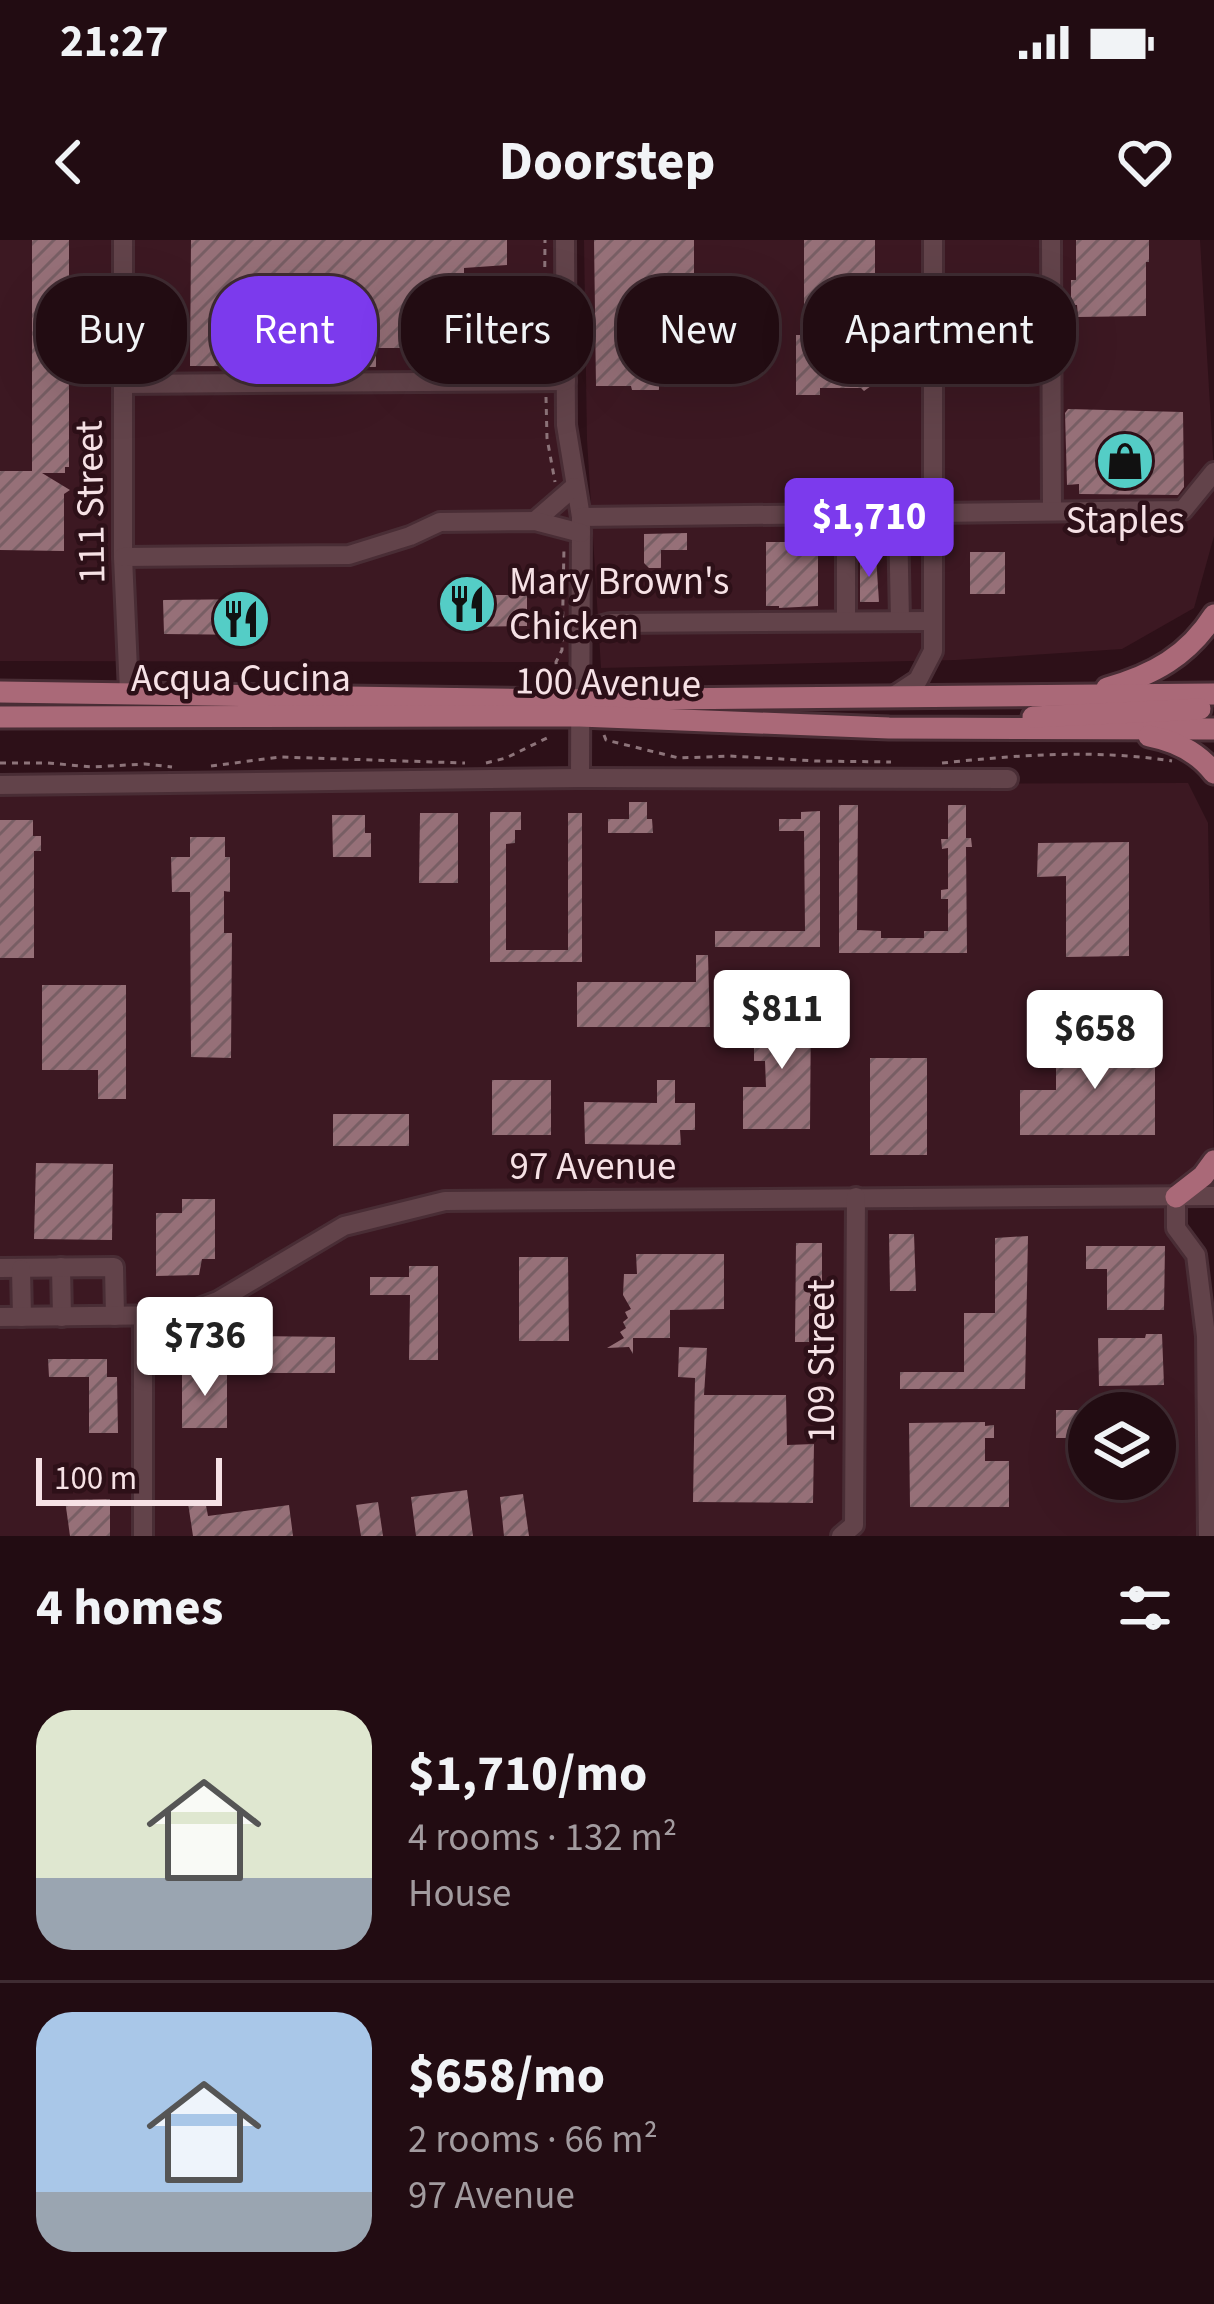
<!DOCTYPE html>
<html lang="en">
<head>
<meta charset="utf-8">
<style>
  :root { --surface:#220c12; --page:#2a151b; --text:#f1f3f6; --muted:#a29b9f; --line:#3f2c32; --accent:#7c3aed }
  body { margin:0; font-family:"Source Sans 3",sans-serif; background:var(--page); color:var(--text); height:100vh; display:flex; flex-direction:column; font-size:45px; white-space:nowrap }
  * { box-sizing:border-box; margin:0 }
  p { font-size:39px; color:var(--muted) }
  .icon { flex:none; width:66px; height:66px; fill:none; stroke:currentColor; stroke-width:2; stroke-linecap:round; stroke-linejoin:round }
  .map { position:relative; height:1296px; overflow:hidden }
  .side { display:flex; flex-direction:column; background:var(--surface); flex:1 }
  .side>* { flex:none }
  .hud { position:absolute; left:36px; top:36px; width:1143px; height:108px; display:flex; gap:24px }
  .fabs { position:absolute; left:1068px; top:1152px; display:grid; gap:24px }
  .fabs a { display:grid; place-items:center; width:108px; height:108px; border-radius:50%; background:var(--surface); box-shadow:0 12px 48px #0002,0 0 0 3px var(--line); font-size:60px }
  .scale { position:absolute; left:36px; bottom:30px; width:186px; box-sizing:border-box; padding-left:12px; border:6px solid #f6e1e5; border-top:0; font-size:33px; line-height:42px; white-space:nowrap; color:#f6e1e5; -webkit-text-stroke:9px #2d1018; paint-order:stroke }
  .price { position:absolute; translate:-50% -102px; padding:0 27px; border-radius:12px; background:#fff; color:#222; font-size:39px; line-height:78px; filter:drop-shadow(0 3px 6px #0008) }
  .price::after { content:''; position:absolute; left:50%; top:72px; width:36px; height:27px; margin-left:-18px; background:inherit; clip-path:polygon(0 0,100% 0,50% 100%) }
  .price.on { background:var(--accent); color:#fff }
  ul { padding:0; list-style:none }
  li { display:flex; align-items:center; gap:36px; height:300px; padding:0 36px }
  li+li { border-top:3px solid var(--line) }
  li span { display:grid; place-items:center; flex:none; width:336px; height:240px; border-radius:36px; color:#555 }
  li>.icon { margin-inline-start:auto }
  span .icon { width:144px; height:144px; fill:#fffc; stroke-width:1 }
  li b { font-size:51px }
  h2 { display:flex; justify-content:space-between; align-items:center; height:144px; padding:0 36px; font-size:51px }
  .chip { padding:0 42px; border-radius:48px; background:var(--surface); box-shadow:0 12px 48px #0002,0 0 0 3px var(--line); font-size:42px; line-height:108px }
  .chip.on { background:var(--accent); color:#fff }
  .status { display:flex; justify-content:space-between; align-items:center; height:84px; padding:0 60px; background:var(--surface); direction:ltr }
  .status svg { height:33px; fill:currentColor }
  header { display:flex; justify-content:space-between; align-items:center; height:156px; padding:0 36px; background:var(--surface); font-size:54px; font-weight:700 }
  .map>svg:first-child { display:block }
</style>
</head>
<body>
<div class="status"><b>21:27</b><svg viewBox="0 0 49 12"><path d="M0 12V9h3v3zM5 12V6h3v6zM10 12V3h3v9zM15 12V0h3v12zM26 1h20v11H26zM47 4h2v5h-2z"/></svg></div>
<header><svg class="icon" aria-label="back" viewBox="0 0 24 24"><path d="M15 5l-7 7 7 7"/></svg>Doorstep<svg class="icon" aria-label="heart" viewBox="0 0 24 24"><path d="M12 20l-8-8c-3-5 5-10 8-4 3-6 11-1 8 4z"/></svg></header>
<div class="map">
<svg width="1214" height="1296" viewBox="0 0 1214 1296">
  <defs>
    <pattern id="building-hatch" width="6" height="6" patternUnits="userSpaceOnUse" patternTransform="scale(3)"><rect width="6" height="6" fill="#967078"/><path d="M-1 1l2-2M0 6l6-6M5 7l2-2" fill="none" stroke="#785e64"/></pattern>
  </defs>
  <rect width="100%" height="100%" fill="#2d1018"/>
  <g fill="#3c1822" fill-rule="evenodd">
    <polygon points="0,0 568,0 581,293 568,422 0,421"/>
    <polygon points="584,0 1200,0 1214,231 1214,296 1194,368 1122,409 956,420 601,428 587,200"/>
    <path d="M1188 543 1208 583 1214 921 1176 957V988L1196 1015 1208 1296H0V546ZM1089 1173H1155V1239H1089Z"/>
  </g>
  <g fill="url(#building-hatch)">
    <polygon points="32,0 69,0 69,227 65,227 65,233 42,233 70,250 64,254 64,311 0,310 0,231 32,231"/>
    <polygon points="191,0 507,0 507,25 464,28 464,48 502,48 502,127 475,127 475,108 376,108 376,127 190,126"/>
    <polygon points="594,0 694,0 694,146 659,146 659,150 632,150 631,146 596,146"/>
    <polygon points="804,0 875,0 875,78 871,78 873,139 871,146 864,151 861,148 820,148 820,155 796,155 796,95 804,95"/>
    <polygon points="1076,0 1149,0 1149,22 1146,22 1146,76 1078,77 1077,65 1071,65 1071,40 1076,40"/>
    <polygon points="1068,169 1183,172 1184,247 1178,255 1079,254 1079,244 1067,245 1065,173"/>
    <polygon points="687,293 687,310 661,310 661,328 649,328 644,323 644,294"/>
    <polygon points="766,302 818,302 818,366 779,368 779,366 766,366"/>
    <rect x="970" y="312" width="35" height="42"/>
    <polygon points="876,316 879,362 860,362 860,317"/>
    <polygon points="464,355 527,355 527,386 464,387"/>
    <polygon points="258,359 259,395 164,394 163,360"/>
    <polygon points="629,562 647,562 647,579 652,579 653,593 608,593 608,579 629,579"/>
    <polygon points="839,565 858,565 857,690 881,691 881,698 924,698 924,691 948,691 948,659 941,659 941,650 948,649 948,608 942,609 941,599 948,599 948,565 966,565 966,598 971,598 972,607 966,607 967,713 839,713"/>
    <polygon points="820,571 820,707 715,707 715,691 805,691 804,591 779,591 779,579 801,579 801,572"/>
    <polygon points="490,572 521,572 521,590 515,590 515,603 506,604 506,710 568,710 568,573 582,573 582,722 490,722"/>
    <polygon points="420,573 458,573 458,643 419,643"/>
    <polygon points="332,575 365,575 365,593 371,593 371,617 333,617"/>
    <polygon points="0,580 33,580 33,596 41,596 41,611 34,611 34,718 0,718"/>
    <polygon points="190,597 225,597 225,617 230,617 230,652 224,651 224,693 232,693 231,818 191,817 190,652 172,652 171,617 190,617"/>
    <polygon points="1129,602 1129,716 1066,717 1066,636 1037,637 1038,603"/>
    <polygon points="696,715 708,715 710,787 577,787 577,742 696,742"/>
    <polygon points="42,745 126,745 126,859 98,859 98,830 42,830"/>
    <polygon points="777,766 811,766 810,889 743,889 743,847 766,847 765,821 754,821 754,779 777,778"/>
    <polygon points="1056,802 1155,802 1155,895 1020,895 1020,850 1056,850"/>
    <rect x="870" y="818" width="57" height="97"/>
    <rect x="492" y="840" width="59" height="55"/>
    <polygon points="657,840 675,840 675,863 695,863 695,890 680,890 681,905 585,904 584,862 657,863"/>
    <rect x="333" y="874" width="76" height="32"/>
    <polygon points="36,923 113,924 112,1000 34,999"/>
    <polygon points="182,959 215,959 215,1019 202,1019 199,1035 156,1036 156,973 182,973"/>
    <polygon points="889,994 914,994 916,1051 890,1051"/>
    <polygon points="1028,996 1025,1149 900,1149 900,1132 964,1132 964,1073 995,1073 995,998"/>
    <polygon points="796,1003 822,1003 822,1065 809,1066 809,1102 795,1102"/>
    <polygon points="1086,1006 1165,1006 1164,1070 1107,1070 1107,1029 1086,1029"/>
    <polygon points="636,1014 724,1014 724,1069 670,1070 670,1098 633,1098 633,1114 629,1107 607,1108 624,1098 620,1092 626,1088 623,1082 628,1078 625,1072 631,1069 623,1055 624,1034 637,1034"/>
    <polygon points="519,1017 568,1017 569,1101 519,1101"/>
    <polygon points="409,1026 438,1026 438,1120 409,1120 410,1055 370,1055 370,1037 409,1037"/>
    <polygon points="1146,1094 1162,1094 1164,1145 1099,1146 1098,1098 1145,1098"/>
    <polygon points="254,1096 335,1097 335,1133 254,1133"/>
    <polygon points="679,1107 707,1108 704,1155 786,1155 787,1205 814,1204 813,1263 693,1262 695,1138 678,1137"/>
    <polygon points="48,1119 107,1119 107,1137 117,1137 118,1193 89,1193 89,1137 49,1137"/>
    <polygon points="227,1130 227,1188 182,1188 182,1131"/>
    <rect x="1056" y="1170" width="33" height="28"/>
    <polygon points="985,1182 985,1186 994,1185 994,1198 985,1198 985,1221 1009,1221 1009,1267 910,1267 909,1183"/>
    <polygon points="467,1250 473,1296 416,1296 411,1257"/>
    <polygon points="523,1254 529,1296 504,1296 500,1257"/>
    <polygon points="110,1259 110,1296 70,1296 65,1260"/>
    <polygon points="205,1260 208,1276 289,1265 293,1296 193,1296 188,1263"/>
    <polygon points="378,1262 383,1296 361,1296 356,1265"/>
  </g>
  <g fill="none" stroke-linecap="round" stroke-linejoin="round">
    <g stroke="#492d35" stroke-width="24">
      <g id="minor">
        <polyline points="123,0 123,317 129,452"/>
        <polyline points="565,0 566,185 581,277 580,538"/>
        <polyline points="1051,0 1052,271"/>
        <polyline points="123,144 566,141"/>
        <polyline points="581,277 1183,270 1214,232"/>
        <polyline points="898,278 900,381"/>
        <polyline points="535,281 574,247"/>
        <polyline points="123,317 349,315 410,296 440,282 535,281 581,293"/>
        <path d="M846 381V295C859 284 882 289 898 288"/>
        <polyline points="580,391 610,383 933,381"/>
        <polyline points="892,457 918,440 933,411 933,0"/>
        <polyline points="0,545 580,538 1008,539"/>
        <polyline points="1176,957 1176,988 1196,1015 1206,1096 1208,1296"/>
        <polyline points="61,1027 62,1077"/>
        <polyline points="0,1028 114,1027 115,1076"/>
        <polyline points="21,1029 22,1077"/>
        <polyline points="143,1076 143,1296"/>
        <polyline points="0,1077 181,1075 218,1061 344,986 445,961 1214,956"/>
        <polyline points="841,1296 854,1285 856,957"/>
      </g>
    </g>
    <g stroke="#492d35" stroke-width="27">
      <g id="major">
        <path d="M1107 448C1153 435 1188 416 1214 375"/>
        <polyline points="0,452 556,460 1214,454"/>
        <polyline points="0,477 580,476 889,488 1214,489"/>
        <polyline points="1033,477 1200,469"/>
        <path d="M1149 496C1175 501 1198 512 1214 533"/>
        <polyline points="1176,957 1203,936 1214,921"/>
      </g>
    </g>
    <g stroke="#8d747a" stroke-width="3" stroke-dasharray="6 6" stroke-linecap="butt">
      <polyline points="544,123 545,0"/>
      <polyline points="546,157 547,198 555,242"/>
      <polyline points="557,436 556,422 562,410 564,307"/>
      <polyline points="604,495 606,500 679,518 729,516 816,521 891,522"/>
      <polyline points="0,523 48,523 92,527 145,524 172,527"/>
      <polyline points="486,523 506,518 551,496"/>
      <path d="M942 523C1019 515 1096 509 1172 521"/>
      <polyline points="211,526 280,517 465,523"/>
    </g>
    <use href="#minor" stroke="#62434a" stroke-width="18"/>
    <use href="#major" stroke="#aa6978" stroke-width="21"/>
  </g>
  <defs>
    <g id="shop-disc" transform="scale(3)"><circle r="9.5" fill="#54cdc6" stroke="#2d1018"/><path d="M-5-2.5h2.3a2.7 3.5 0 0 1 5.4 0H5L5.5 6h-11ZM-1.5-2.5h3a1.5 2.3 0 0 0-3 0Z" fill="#111"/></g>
    <g id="restaurant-disc" transform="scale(3)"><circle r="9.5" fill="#54cdc6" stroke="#2d1018"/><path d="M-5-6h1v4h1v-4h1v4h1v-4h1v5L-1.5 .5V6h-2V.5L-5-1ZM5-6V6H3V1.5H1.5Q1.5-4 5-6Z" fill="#111"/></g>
  </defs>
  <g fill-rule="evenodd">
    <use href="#shop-disc" x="1125" y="221"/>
    <use href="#restaurant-disc" x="467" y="364"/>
    <use href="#restaurant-disc" x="241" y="379"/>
  </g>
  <g text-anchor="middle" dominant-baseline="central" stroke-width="9" stroke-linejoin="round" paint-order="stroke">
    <g font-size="39" fill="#f6e1e5" stroke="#2d1018">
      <text transform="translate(91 262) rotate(-91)">111 Street</text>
      <text transform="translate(608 443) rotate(1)">100 Avenue</text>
      <text x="593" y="927">97 Avenue</text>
      <text transform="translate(822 1121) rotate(-90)">109 Street</text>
    </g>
    <g font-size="39" fill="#f6e1e5" stroke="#2d1018">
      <text x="1125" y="281">Staples</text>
      <text x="509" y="342" text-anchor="start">Mary Brown's<tspan x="509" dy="45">Chicken</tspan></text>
      <text x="241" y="439">Acqua Cucina</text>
    </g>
  </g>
</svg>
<div class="fabs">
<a><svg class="icon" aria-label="layers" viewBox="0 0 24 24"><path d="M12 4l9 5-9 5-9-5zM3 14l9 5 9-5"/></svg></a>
</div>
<div class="scale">100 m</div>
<b class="price on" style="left:869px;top:340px">$1,710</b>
<b class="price" style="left:782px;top:832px">$811</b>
<b class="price" style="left:1095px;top:852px">$658</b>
<b class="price" style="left:205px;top:1159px">$736</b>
<div class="hud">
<a class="chip">Buy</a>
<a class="chip on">Rent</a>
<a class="chip">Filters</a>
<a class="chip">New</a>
<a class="chip">Apartment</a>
</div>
</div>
<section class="side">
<h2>4 homes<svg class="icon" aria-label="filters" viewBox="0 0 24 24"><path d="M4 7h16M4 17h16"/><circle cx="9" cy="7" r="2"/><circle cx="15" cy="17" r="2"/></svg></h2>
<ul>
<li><span style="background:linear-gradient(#dfe7d0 70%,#9aa5b1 0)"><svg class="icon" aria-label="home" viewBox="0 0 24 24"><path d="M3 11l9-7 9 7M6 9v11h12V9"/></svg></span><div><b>$1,710/mo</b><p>4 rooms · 132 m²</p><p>House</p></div></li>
<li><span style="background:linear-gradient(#a9c7e8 75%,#9aa5b1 0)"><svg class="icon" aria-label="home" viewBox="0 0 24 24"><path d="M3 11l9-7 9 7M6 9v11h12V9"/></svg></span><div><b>$658/mo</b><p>2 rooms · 66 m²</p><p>97 Avenue</p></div></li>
</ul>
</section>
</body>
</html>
